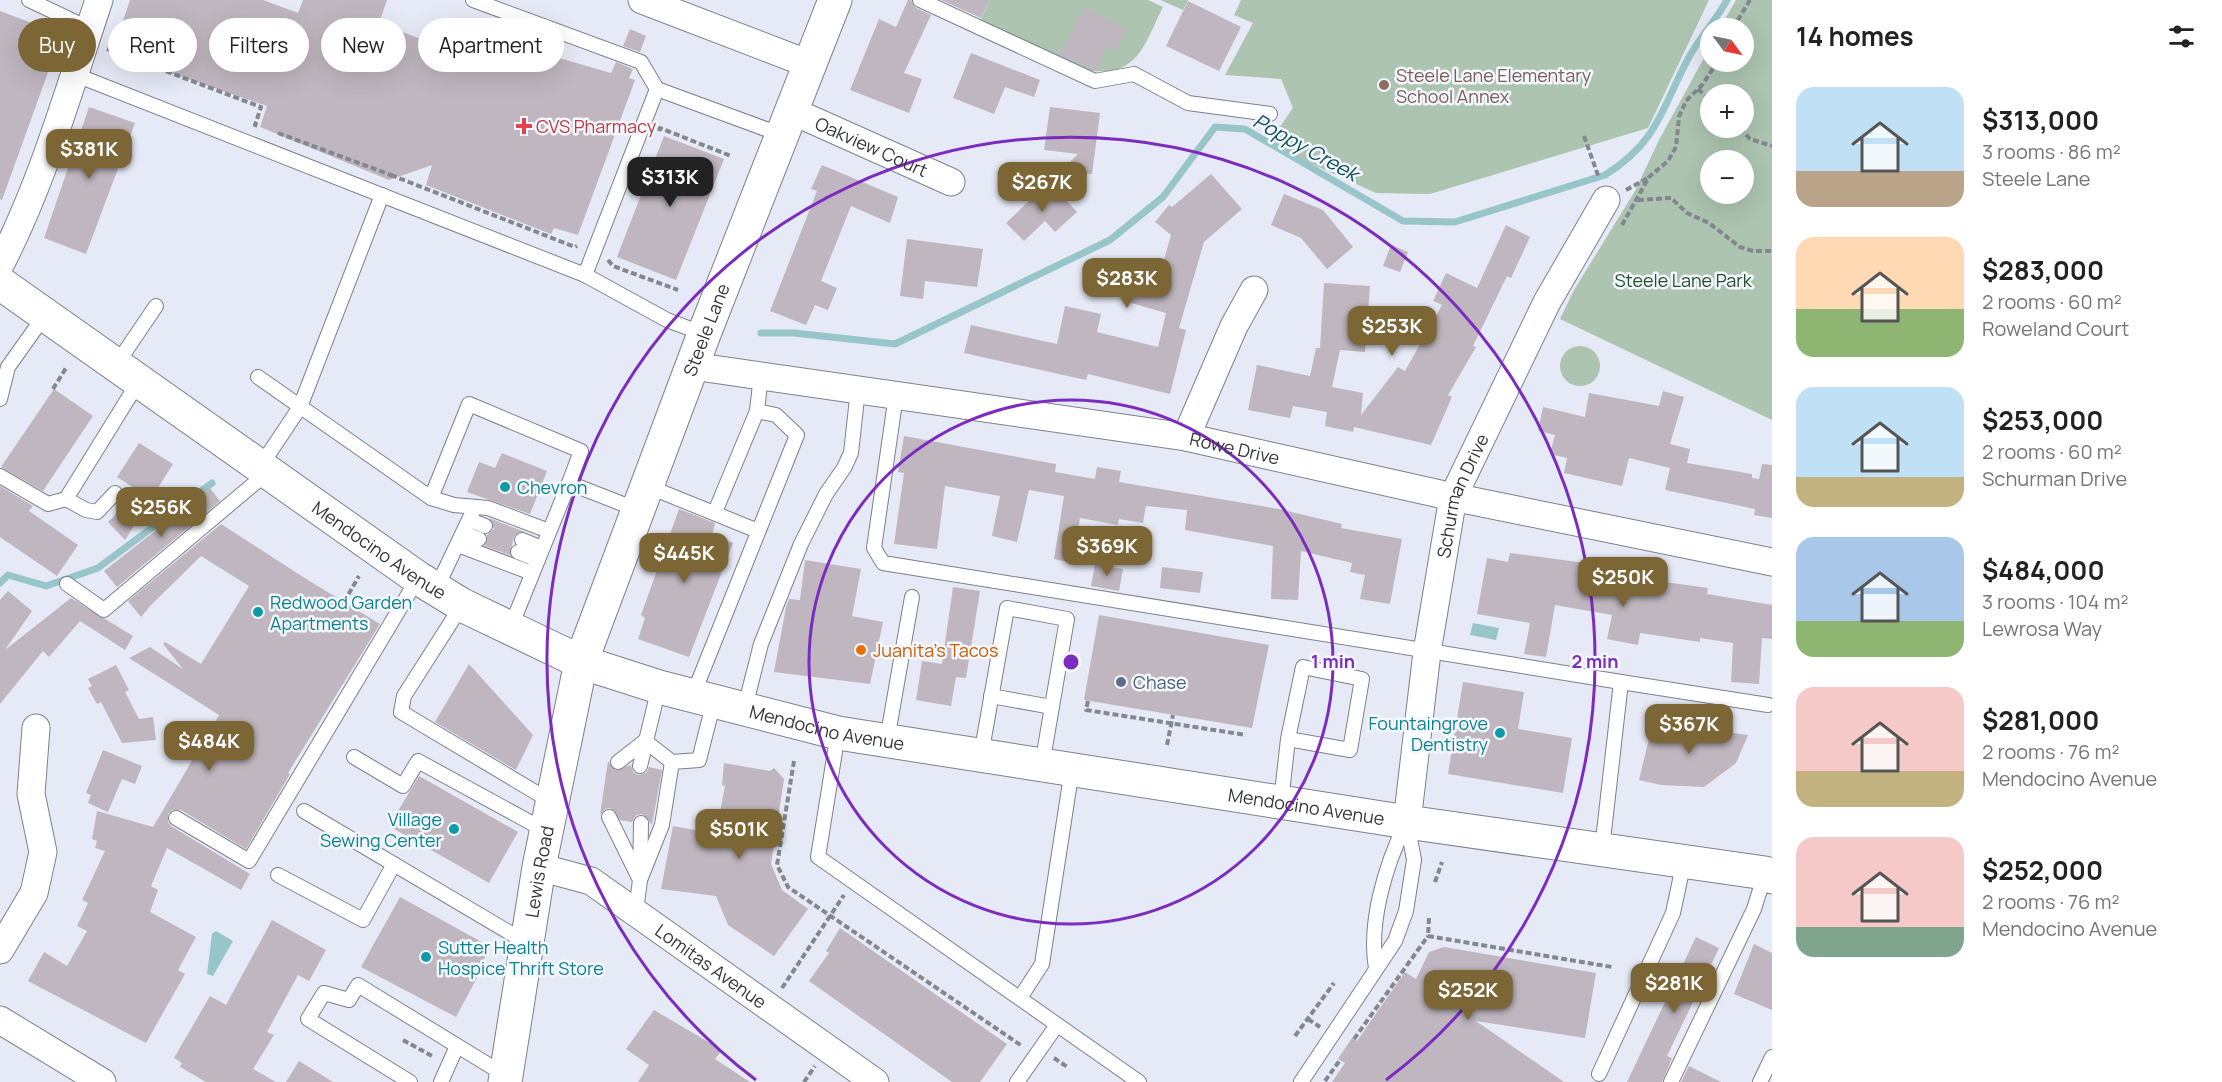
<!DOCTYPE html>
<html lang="en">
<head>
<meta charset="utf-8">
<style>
  :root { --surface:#fff; --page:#f2f2f2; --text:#222; --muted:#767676; --accent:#7d6636 }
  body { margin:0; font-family:Manrope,sans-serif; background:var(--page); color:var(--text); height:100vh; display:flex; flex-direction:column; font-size:22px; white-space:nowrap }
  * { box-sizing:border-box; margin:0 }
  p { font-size:20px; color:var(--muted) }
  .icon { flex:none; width:33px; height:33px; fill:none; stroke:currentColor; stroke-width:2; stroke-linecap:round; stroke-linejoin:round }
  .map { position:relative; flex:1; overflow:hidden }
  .panel { display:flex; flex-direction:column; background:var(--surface); width:450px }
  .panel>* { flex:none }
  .banner { position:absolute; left:18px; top:18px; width:570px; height:54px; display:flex; gap:12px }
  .needle { width:39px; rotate:123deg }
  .tools { position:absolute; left:1700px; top:18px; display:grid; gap:12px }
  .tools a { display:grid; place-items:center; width:54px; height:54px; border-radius:50%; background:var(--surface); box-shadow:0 6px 24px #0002; font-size:30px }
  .price { position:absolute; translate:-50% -51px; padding:0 14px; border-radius:12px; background:var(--accent); color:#fff; font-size:20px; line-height:39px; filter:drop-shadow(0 2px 3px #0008) }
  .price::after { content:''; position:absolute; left:50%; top:36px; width:18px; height:14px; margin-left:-9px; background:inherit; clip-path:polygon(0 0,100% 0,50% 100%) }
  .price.on { background:#222; color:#fff }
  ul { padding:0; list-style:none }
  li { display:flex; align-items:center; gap:18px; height:150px; padding:0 24px }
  li span { display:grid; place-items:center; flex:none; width:168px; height:120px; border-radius:18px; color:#555 }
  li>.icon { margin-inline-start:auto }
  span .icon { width:72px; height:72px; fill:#fffc; stroke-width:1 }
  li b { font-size:26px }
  h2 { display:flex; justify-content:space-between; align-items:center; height:72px; padding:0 24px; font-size:26px }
  .chip { padding:0 21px; border-radius:27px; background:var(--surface); box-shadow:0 6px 24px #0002; font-size:21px; line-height:54px }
  .chip.on { background:var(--accent); color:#fff }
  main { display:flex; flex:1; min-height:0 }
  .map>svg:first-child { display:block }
</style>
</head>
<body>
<main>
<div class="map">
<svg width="1772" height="1082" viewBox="0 0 1772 1082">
  <rect width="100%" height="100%" fill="#e6eaf6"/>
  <g fill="#acc4b0" fill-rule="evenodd">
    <path d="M990 0H1148L1163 7C1143 47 1138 78 1086 70L980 21Z"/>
    <polygon points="1160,0 1188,0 1183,10"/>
    <polygon points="1241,0 1709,0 1648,128 1430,194 1376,193 1268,144 1293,108 1281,79 1225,75 1253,23 1234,15"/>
    <path d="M1736 0H1772V420L1560 319 1574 290 1635 191 1659 140 1710 47V62H1743V28H1720ZM1710 94H1743V128H1710ZM1710 160H1743V194H1710Z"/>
    <circle cx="1580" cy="366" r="20"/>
  </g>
  <g fill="#98c5c9">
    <polygon points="1473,623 1499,628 1496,640 1470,635"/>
    <polygon points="216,931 233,941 213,976 207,974 212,934"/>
  </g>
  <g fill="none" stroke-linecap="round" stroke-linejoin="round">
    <g stroke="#98c5c9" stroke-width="7">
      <path d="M761 333H794L895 344 1110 240 1163 197 1215 127 1245 129 1403 221 1455 222 1605 175C1659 141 1661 109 1689 57 1700 37 1716 20 1727 0"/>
      <polyline points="0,583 8,575 46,586 98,568 212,483"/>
    </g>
  </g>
  <g fill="#bfb6bf">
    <polygon points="130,0 263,0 298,13 303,0 387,0 379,23 457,53 465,31 611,73 616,62 633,69 629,78 635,80 578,235 554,228 551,234 426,185 432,165 389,180 260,127 267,106 112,53"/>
    <polygon points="908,0 911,0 916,8 931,15 904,73 922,79 909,113 850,90 879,19 896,27"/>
    <polygon points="941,0 990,0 981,18"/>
    <polygon points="1188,1 1241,27 1219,71 1166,46"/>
    <polygon points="1084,7 1127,29 1116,51 1107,46 1096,71 1060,55"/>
    <polygon points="0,11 40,26 29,56 51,64 2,200 0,199"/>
    <polygon points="630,29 646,36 640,52 623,46"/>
    <polygon points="971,53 1040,80 1034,97 1005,87 994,114 953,98"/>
    <polygon points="89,107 135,123 86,254 44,238"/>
    <polygon points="1050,107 1100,113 1092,174 1061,171 1078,154 1044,150"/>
    <polygon points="664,136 724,159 676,280 617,257"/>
    <polygon points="822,165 898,197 890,223 851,206 821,281 837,288 828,310 815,305 806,325 770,311 817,191 811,189"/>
    <polygon points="1211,174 1242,209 1204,242 1179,328 1186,330 1170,394 1088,374 1086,380 964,353 971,325 1057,344 1065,306 1101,314 1097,332 1158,347 1166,313 1124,301 1129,285 1155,292 1171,235 1155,222 1169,205 1172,207"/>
    <polygon points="1049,182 1077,212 1055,232 1045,221 1024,241 1006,223"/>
    <polygon points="1284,194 1323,210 1353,247 1327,269 1301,238 1271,225"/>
    <polygon points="1506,225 1530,237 1511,278 1507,276 1473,346 1476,347 1448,395 1452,397 1431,445 1354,427 1353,432 1325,426 1327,412 1293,406 1290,418 1248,410 1257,365 1310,376 1316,348 1320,348 1324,283 1370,286 1365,352 1340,350 1332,387 1363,393 1361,415 1398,367 1405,371 1442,305 1433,301 1446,273 1477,288"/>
    <polygon points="907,239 983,249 977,287 925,281 923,299 900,296"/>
    <polygon points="1391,245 1408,252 1400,272 1383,266"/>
    <polygon points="54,389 93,416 43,491 1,467"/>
    <polygon points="1663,391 1684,397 1670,444 1690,449 1687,463 1752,474 1752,478 1759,479 1762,464 1772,465 1772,518 1754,515 1755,509 1665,490 1670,468 1629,458 1622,486 1564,473 1567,458 1550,454 1555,435 1538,431 1543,407 1585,417 1589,393 1659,406"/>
    <polygon points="904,436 1056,464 1055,472 1095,479 1097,467 1121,471 1119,482 1279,509 1342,524 1341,528 1402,539 1390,604 1360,599 1365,575 1350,572 1352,563 1301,551 1298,600 1271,599 1273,546 1185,530 1187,510 1146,506 1143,523 1119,519 1118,525 1080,518 1073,563 1054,559 1064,496 1029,490 1017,542 992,536 1000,496 945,486 937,549 894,544 904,473 898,472"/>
    <polygon points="139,443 173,464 125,540 108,522 139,491 117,477"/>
    <polygon points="502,453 547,471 530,514 467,492 479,462 495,468"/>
    <polygon points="0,486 33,506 29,511 78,545 57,576 0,537"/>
    <polygon points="210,488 220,501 117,587 104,571"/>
    <polygon points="679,509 715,523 712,535 733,543 689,657 638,639 645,618 641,615"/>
    <polygon points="489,518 525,532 514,536 510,555 485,546 487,535 494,529"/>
    <polygon points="221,524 303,577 380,624 288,773 290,774 246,849 181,810 172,810 168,814 168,822 171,826 250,874 241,890 167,848 151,886 158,890 150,912 196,937 178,970 185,974 146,1043 28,981 44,952 67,966 87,931 77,926 88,903 82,900 105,851 95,848 97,841 92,839 97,811 153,827 219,715 129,658 150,647 183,669 163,644 165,642 201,664 249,586 201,556 150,606 141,617 128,601"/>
    <polygon points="1510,553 1593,564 1592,569 1623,574 1621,582 1657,588 1658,581 1708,588 1707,594 1772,605 1772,639 1762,638 1759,684 1731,682 1733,643 1700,638 1700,642 1640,633 1638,645 1607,639 1612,615 1555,605 1546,657 1524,654 1530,623 1477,614 1487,558 1508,562"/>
    <polygon points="805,560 861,569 852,616 883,622 870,684 774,672 786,607 789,599 800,600"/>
    <polygon points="1095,564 1123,569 1119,591 1091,586"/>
    <polygon points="1162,567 1203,572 1200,593 1160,588"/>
    <polygon points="953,587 980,591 966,678 956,677 951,706 916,700 922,661 942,664"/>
    <polygon points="8,591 32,611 5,650 71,598 133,636 125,650 80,621 49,657 43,651 0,704 0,600"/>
    <polygon points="1099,615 1269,645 1252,728 1084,700"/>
    <polygon points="469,664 533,735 516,770 435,722"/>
    <polygon points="116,665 129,690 125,692 139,719 153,717 156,740 122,743 101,702 97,704 88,688 92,686 88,679"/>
    <polygon points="1463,682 1524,692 1518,729 1572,738 1563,793 1448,774"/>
    <polygon points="1653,722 1748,735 1736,763 1704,787 1661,785 1639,780"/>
    <polygon points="103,750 142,766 135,784 122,779 108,812 88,803 91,795 86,793"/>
    <polygon points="608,761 615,770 631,765 633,772 638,775 646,773 649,767 662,770 652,825 642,814 636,815 632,822 620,820 610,808 605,809 600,815"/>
    <polygon points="724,763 770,771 774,768 784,779 771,864 782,890 808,909 774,956 728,925 716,896 661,889 673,826 716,834 725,786 722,785"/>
    <polygon points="419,776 518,832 489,883 389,826"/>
    <polygon points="400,897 489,946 478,976 456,1017 361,967"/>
    <polygon points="272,920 326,950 309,981 298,975 267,1032 274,1035 253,1069 276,1082 206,1082 180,1067 182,1063 174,1058 210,996 226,1005"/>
    <polygon points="840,928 1007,1044 980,1082 952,1082 809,981 829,953 826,951"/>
    <polygon points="1696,937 1719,948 1667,1056 1672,1058 1662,1082 1627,1082"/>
    <polygon points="1754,944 1772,953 1772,1010 1734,994"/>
    <polygon points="1444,947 1596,973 1585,1038 1476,1021 1564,1082 1332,1082 1345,1063 1338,1059 1352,1038 1357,1041 1405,972 1416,979 1429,952"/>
    <polygon points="654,1010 722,1050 715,1059 750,1082 638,1082 649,1065 626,1049"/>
    <polygon points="299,1061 333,1082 286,1082"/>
    <polygon points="1689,1066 1721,1082 1681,1082"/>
  </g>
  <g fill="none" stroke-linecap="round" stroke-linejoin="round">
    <g stroke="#7d818b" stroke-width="16">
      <g id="service">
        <polyline points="29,0 90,29"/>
        <polyline points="473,0 641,62 657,89"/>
        <polyline points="920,0 1095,81 1134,74 1188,103 1270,114"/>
        <polyline points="76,75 585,275"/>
        <polyline points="704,334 667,320 585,275 657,89 782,135"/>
        <polyline points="116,365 156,306"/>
        <polyline points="258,377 431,498 469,404 581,451 569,483 638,510"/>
        <polyline points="896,395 874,548 883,563 1621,682"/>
        <polyline points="0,399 8,367 45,315"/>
        <polyline points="757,411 761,375"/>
        <polyline points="260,467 300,407 382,195"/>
        <polyline points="0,476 48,504 66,499"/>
        <polyline points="647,486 758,531"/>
        <polyline points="115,493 97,512 86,510 66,499 139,381"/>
        <polyline points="431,498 454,505 488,508 549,531"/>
        <polyline points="470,520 485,526"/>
        <polyline points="464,533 479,539"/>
        <polyline points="522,540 542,548"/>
        <polyline points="458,545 532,573"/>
        <polyline points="518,552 538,560"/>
        <polyline points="67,584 104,610 268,472"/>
        <polyline points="436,589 475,507"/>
        <polyline points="462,605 404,696 401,712 552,802"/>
        <polyline points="510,629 569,483"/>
        <polyline points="693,695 797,435 776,415 757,411 715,512"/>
        <polyline points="991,696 1052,707"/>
        <polyline points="745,707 761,644 801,544 826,494 844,468 851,453 858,389"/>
        <polyline points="838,733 818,857 1139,1082"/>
        <polyline points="887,740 912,597"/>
        <polyline points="645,741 672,762 699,760 714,701"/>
        <polyline points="981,755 1007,608 1067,619 1042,765"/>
        <polyline points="354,757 403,786 418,761 546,831"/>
        <polyline points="618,762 645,741"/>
        <polyline points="640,766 659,687"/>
        <polyline points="1281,802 1288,739 1303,667 1362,679 1350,750 1288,739"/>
        <polyline points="304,811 527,943"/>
        <polyline points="609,817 639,878"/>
        <polyline points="176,818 249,861 418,578"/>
        <polyline points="1602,849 1621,682 1768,705"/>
        <polyline points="278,875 363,920 394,864"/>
        <polyline points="640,880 662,825 672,762"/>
        <polyline points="636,911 640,880 641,823"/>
        <path d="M1376 968C1368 922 1386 864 1406 823"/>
        <polyline points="1020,998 1042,964 1072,769"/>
        <polyline points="1599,1074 1673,913 1684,861"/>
        <polyline points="410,1082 308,1019 324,993 349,1000 358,985 505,1075"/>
        <polyline points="441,1082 457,1046"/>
        <polyline points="1017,1082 1057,1025"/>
        <polyline points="1301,1082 1395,941 1406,911 1414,860 1407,822"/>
        <polyline points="1671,1082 1754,909 1765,874"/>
        <polyline points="1760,1082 1772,1057"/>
      </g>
    </g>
    <g stroke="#7d818b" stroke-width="29">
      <g id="minor">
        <polyline points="642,0 809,64"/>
        <path id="s1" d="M792 111 951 182"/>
        <path d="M0 265C43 182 69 89 99 0"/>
        <path id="s2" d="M692 366 1186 437 1453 497 1772 562"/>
        <polyline points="1186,437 1234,326 1254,290"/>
        <path id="s3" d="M1407 822 1427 652 1453 497 1547 302 1606 200"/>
        <path id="s4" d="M539 867 591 881 875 1082"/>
        <polyline points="0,950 34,893 43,852 31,794 36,728"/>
        <polyline points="0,1020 102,1082"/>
      </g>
    </g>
    <g stroke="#7d818b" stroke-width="35">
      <g id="secondary">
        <path id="s5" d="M0 283 418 578 462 605 581 662 659 687 838 733 1407 822 1765 873 1772 877"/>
        <path id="s6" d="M505 1082 539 867 581 662 704 334 835 0"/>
      </g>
    </g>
    <g stroke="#84878f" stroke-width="4" stroke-dasharray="6 3" stroke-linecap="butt">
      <polyline points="1733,28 1750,0"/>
      <polyline points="107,49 261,107 255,125 259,126"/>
      <polyline points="1698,89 1710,100"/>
      <polyline points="1740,128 1750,139 1772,146"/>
      <polyline points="659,131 660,128 731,156"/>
      <polyline points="278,133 391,175 389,180"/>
      <polyline points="1584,136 1599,178"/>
      <polyline points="391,175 575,247 577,246"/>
      <polyline points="1626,190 1648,178"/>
      <polyline points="1638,200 1671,198 1687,213 1709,223 1740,247 1753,251 1772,251"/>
      <polyline points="1622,225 1649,177 1668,161 1676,147 1679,117 1686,101 1703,84 1717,62"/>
      <polyline points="608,260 613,266 678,290"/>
      <polyline points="53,389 66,368"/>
      <polyline points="344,602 359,576"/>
      <polyline points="1088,701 1086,710 1246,735"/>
      <polyline points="1167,745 1173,715"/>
      <polyline points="794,761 777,865 788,887 1022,1046"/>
      <polyline points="1435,882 1442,862"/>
      <polyline points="1429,918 1428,936 1612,967"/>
      <polyline points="782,988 844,895"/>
      <polyline points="1308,1019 1320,1027"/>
      <polyline points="1295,1036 1334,983"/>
      <polyline points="1354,1039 1428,936"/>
      <polyline points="403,1040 432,1056"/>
      <polyline points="1054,1058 1069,1068"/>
      <polyline points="1325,1081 1340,1060"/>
      <polyline points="804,1082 815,1066"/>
    </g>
    <use href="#service" stroke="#fff" stroke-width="14"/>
    <use href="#minor" stroke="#fff" stroke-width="27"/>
    <use href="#secondary" stroke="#fff" stroke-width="33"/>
  </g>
  <g fill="none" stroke="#7b2cbf" stroke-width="3">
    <circle cx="1071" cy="662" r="262"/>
    <path d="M756 1080A524 524 0 1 1 1386 1080"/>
  </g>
  <circle fill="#8d6e63" stroke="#f5f7fe" stroke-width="2" cx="1384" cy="85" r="6"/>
  <path fill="#e0444e" stroke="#f5f7fe" stroke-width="2" d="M521 117h6v6h6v6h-6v6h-6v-6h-6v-6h6z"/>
  <g fill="#0f9aa8" stroke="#f5f7fe" stroke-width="2">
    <circle cx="505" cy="487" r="6"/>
    <circle cx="258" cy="612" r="6"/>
    <circle cx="1500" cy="733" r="6"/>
    <circle cx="454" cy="829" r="6"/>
    <circle cx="426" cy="957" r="6"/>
  </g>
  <circle fill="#e8710a" stroke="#f5f7fe" stroke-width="2" cx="861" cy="650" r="6"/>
  <circle fill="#5c6f8a" stroke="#f5f7fe" stroke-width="2" cx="1121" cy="682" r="6"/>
  <g text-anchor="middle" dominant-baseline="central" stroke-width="5" stroke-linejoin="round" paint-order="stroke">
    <g font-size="18" fill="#785e54" stroke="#f5f7fe" text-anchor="start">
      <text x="1396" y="75">Steele Lane Elementary<tspan x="1396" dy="21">School Annex</tspan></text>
    </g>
    <g font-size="18" fill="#be3a42" stroke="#f5f7fe" text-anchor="start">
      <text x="536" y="126">CVS Pharmacy</text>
    </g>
    <g font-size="18" fill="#34363a" stroke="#f5f7fe">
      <text stroke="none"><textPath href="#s1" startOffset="87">Oakview Court</textPath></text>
      <text stroke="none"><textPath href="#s6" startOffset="782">Steele Lane</textPath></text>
      <text stroke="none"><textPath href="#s2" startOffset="549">Rowe Drive</textPath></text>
      <text stroke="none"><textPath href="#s3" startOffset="332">Schurman Drive</textPath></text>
      <text stroke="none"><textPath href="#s5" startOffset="464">Mendocino Avenue</textPath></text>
      <text stroke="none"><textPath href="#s5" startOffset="950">Mendocino Avenue</textPath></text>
      <text stroke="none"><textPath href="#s5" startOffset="1436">Mendocino Avenue</textPath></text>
      <text stroke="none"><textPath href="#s6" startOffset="213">Lewis Road</textPath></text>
      <text stroke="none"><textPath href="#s4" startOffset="201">Lomitas Avenue</textPath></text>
    </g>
    <g font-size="18" fill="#22502d" stroke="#f5f7fe">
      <text x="1683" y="280">Steele Lane Park</text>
    </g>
    <g font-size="18" fill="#0d838f" stroke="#f5f7fe" text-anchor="start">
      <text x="517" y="487">Chevron</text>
      <text x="270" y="602">Redwood Garden<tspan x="270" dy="21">Apartments</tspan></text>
      <text x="1488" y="723" text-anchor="end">Fountaingrove<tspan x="1488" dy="21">Dentistry</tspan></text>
      <text x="442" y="819" text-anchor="end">Village<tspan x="442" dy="21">Sewing Center</tspan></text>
      <text x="438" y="947">Sutter Health<tspan x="438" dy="21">Hospice Thrift Store</tspan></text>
    </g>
    <g font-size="18" fill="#c56008" stroke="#f5f7fe" text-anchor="start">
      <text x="873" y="650">Juanita's Tacos</text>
    </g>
    <g font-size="18" fill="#4e5e75" stroke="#f5f7fe" text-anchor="start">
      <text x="1133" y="682">Chase</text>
    </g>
    <g font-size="20" font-style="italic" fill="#0d5055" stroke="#f5f7fe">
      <text transform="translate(1306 147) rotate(29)">Poppy Creek</text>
    </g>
  </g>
  <circle cx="1071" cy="662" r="9" fill="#7b2cbf" stroke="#f5f7fe" stroke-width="3"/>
  <g font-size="18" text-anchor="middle" font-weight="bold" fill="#7b2cbf" stroke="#f5f7fe" stroke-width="5" stroke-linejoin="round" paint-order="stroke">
    <text x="1333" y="668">1 min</text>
    <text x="1595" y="668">2 min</text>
  </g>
</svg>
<div class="tools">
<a><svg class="needle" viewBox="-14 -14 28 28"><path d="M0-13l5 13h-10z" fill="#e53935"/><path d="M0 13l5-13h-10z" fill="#767676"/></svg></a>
<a>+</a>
<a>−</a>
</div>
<b class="price" style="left:89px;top:180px">$381K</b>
<b class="price on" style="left:670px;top:208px">$313K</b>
<b class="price" style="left:1042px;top:213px">$267K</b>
<b class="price" style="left:1127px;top:309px">$283K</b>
<b class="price" style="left:1392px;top:357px">$253K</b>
<b class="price" style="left:161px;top:538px">$256K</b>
<b class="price" style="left:1107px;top:577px">$369K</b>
<b class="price" style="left:684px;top:584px">$445K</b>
<b class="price" style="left:1623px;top:608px">$250K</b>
<b class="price" style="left:1689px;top:755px">$367K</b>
<b class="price" style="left:209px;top:772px">$484K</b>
<b class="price" style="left:739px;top:860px">$501K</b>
<b class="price" style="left:1674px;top:1014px">$281K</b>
<b class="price" style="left:1468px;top:1021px">$252K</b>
<div class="banner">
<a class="chip on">Buy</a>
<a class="chip">Rent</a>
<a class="chip">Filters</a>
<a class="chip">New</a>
<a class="chip">Apartment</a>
</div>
</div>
<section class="panel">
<h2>14 homes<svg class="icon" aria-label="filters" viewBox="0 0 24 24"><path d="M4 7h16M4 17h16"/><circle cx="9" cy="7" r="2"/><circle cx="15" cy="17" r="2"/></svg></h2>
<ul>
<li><span style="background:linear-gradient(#bfe0f5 70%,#b9a48a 0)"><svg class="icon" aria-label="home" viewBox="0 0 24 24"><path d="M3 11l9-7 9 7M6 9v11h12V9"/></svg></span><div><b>$313,000</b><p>3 rooms · 86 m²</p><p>Steele Lane</p></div></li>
<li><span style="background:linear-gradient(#ffd9b3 60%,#8fb573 0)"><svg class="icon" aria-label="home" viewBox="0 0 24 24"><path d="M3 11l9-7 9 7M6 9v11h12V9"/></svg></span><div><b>$283,000</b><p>2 rooms · 60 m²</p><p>Roweland Court</p></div></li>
<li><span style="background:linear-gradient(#bfe0f5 75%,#c2b280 0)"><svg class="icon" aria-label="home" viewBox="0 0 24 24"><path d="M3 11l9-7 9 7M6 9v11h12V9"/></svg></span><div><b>$253,000</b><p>2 rooms · 60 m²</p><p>Schurman Drive</p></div></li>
<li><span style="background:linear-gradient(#a9c7e8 70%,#8fb573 0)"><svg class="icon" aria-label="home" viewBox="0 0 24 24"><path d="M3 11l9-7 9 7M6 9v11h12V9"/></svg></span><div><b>$484,000</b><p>3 rooms · 104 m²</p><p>Lewrosa Way</p></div></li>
<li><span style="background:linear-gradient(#f6c9c9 70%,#c2b280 0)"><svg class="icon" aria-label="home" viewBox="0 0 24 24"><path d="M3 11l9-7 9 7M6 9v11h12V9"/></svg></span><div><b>$281,000</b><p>2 rooms · 76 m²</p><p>Mendocino Avenue</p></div></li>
<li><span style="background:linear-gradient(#f6c9c9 75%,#7fa58c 0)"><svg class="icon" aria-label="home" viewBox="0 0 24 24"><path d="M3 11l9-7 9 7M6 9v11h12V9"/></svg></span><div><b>$252,000</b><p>2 rooms · 76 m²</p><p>Mendocino Avenue</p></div></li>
</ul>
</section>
</main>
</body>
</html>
